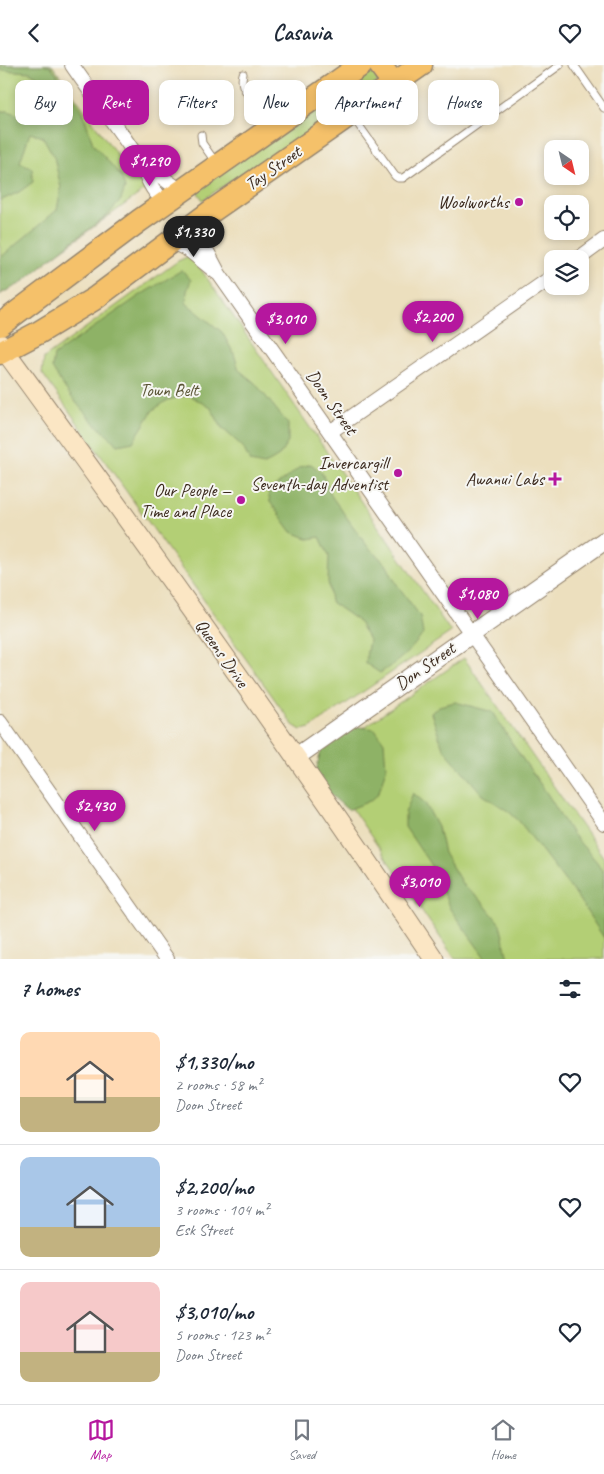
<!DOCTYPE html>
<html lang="en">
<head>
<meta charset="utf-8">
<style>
  :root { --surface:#fff; --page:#f2f2f3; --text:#1f2937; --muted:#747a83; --line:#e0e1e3; --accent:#b5179e }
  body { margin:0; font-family:Caveat,sans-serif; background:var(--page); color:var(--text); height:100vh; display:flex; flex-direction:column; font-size:19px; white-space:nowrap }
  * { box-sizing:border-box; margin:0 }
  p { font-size:16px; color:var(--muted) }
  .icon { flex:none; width:28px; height:28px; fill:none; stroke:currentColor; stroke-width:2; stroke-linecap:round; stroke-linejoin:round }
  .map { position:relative; height:894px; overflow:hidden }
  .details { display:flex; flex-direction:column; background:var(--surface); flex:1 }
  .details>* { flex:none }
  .guide { position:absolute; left:15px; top:15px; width:575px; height:45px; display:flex; gap:10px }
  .needle { width:32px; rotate:145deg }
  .fabs { position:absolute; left:544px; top:75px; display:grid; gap:10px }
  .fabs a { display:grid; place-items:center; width:45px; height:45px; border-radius:10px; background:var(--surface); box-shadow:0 2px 8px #0003; font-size:25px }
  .price { position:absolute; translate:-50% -42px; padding:0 11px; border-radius:18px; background:var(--accent); color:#fff; font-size:16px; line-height:32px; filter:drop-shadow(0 1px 2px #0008) }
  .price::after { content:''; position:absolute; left:50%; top:30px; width:15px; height:11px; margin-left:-8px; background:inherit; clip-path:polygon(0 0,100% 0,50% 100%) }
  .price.on { background:#222; color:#fff }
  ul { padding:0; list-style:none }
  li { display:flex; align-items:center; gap:15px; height:125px; padding:0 20px }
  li+li { border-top:1px solid var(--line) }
  li span { display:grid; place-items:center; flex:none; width:140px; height:100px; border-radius:10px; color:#555 }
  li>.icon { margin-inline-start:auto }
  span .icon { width:60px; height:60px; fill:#fffc; stroke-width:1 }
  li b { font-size:21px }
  h2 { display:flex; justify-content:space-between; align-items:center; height:60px; padding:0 20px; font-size:21px }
  .tag { padding:0 18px; border-radius:10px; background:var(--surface); box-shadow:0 2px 8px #0003; font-size:18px; line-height:45px }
  .tag.on { background:var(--accent); color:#fff }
  header { display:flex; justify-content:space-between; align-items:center; height:65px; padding:0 20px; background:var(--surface); font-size:22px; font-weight:700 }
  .tabs { display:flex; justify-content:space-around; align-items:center; height:70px; border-top:1px solid var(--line); background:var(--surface); font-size:14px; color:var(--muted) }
  .tabs a { display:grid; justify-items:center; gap:2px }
  .tabs .on { color:var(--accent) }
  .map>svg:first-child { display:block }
</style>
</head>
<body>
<header><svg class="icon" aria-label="back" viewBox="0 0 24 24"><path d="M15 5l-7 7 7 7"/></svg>Casavia<svg class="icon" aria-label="heart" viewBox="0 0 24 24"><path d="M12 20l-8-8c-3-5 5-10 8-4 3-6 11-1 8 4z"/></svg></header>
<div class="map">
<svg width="604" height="894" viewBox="0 0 604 894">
  <rect width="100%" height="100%" fill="#f6f6f2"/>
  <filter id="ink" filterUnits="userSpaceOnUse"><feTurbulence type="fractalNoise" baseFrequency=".02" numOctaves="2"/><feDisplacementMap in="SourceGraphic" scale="10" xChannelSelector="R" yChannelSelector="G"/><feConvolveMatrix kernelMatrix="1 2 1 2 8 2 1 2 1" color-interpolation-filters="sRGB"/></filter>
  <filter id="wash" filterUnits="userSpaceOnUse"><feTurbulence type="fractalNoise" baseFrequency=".0096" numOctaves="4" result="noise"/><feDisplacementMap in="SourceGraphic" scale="20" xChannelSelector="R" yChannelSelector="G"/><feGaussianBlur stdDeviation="1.12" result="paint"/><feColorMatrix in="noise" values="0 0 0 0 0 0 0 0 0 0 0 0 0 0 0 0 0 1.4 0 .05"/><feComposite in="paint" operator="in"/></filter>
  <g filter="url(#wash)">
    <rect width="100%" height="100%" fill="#ecdfbe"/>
    <g fill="#b3cf75" stroke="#777c4a">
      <polygon points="0,0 52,0 136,116 141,117 146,124 0,230"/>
      <polygon points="370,6 373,7 378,14 378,17 272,93 251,102 203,135 196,125"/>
      <polygon points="191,190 451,567 310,663 301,665 293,660 42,308 44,293 178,196"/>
      <polygon points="464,593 604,793 604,894 455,894 318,694"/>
    </g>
    <g fill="#8eb266" stroke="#646e42">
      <polygon points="0,0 50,0 83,47 93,79 121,111 125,123 121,135 107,151 66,181 20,219 2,228 0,227 0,193 57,145 61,123 54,92 43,72 30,68 20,97 32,103 33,117 19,127 0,136 0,46 8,46 22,51 39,38 46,17 30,7 0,5"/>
      <path d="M182 205 191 215 187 226 186 238 222 267 234 289 239 305 255 318 288 359V377L279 391 264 400 250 397 243 382 222 363 211 343 189 330 168 335 153 345 133 377 118 380C92 357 69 333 52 303L54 290 142 229Z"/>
      <path d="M311 399 322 408 332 432 368 482 386 499 396 518 420 551 423 569C411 586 397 597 380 608L365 598 369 575 358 556 331 537 328 516 329 491 320 472 309 474 292 467 270 437 268 427 300 402Z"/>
      <polygon points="455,637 493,647 515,683 548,730 572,769 597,797 604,808 604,873 578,833 519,756 508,746 483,730 443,683 431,648 439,641"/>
      <path d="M353 661 375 664 384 677 386 703 379 727 372 735 348 745 332 731 316 710C320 678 326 676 353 661Z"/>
      <polygon points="413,728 425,738 438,762 444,788 463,820 483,838 500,859 508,894 486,894 450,844 432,802 405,762 405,748"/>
    </g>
  </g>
  <g filter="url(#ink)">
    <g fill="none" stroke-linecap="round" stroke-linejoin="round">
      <g stroke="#94846e" stroke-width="9">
        <g id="service">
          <polyline points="574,0 604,43"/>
          <path d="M243 9C240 20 245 25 251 34L256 35 272 59"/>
          <polyline points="254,26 257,29 256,35"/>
          <polyline points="353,52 395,111 398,113 403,113 560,0"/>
          <polyline points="201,70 202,78 216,98"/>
        </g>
      </g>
      <g stroke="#94846e" stroke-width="16">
        <g id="minor">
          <path d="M72 0C93 31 117 61 137 92 148 110 148 124 166 137"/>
          <polyline points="138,95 181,126"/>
          <polyline points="189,163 202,177 219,209 604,758"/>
          <polyline points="171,176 190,186 216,207"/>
          <polyline points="578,194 604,175"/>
          <polyline points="330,367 552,212"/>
          <polyline points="0,657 167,894"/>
        </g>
      </g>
      <g stroke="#94846e" stroke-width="20">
        <polyline id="tertiary" points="296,692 604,476"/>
      </g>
      <g stroke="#94846e" stroke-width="21">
        <path id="secondary" d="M0 279C148 481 294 686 434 894"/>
      </g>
      <g stroke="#94846e" stroke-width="25">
        <g id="trunk">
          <polyline points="380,0 394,19"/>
          <polyline points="0,260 139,156 361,0"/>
          <polyline points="0,288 38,268 94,234 209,148 421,0"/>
        </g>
      </g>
      <use href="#service" stroke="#fff" stroke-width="7"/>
      <use href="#minor" stroke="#fff" stroke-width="14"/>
      <use href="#tertiary" stroke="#fff" stroke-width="18"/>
      <use href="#secondary" stroke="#fbe6c4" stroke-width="19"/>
      <use href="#trunk" stroke="#f5c16b" stroke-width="22"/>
    </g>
  </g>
  <g fill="#b5179e" stroke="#f6f6f2" stroke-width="2">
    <circle cx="519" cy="137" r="5"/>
    <circle cx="398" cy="408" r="5"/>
    <path d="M552.5 406.5h5v5h5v5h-5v5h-5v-5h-5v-5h5z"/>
    <circle cx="241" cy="435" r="5"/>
  </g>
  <g text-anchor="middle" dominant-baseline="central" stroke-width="4" stroke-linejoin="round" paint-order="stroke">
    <g font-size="18" fill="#3b2a1e" stroke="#f6f6f2">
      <text transform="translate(273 103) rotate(-35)">Tay Street</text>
      <text transform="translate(332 337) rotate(55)">Doon Street</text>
      <text transform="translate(222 588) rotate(55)">Queens Drive</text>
      <text transform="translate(425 601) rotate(-35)">Don Street</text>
    </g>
    <g font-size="18" fill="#3b2a1e" stroke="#f6f6f2" text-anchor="end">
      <text x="509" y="137">Woolworths</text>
      <text x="388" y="398">Invercargill<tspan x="388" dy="21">Seventh-day Adventist</tspan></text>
      <text x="544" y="414">Awanui Labs</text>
      <text x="231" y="425">Our People —<tspan x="231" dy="21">Time and Place</tspan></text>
    </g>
    <g font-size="18" fill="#595334" stroke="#f6f6f2">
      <text x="169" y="325">Town Belt</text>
    </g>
  </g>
</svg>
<div class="fabs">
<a><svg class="needle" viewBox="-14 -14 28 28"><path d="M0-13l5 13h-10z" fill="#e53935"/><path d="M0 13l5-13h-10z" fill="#747a83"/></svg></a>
<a><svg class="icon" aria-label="locate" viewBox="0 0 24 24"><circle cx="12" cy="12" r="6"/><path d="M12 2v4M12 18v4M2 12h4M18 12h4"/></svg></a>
<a><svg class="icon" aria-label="layers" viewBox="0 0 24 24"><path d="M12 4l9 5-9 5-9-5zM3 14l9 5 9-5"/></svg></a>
</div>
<b class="price" style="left:150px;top:122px">$1,290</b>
<b class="price on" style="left:194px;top:193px">$1,330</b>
<b class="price" style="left:433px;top:278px">$2,200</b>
<b class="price" style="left:286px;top:280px">$3,010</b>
<b class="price" style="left:478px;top:555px">$1,080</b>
<b class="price" style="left:95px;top:767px">$2,430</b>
<b class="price" style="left:420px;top:843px">$3,010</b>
<div class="guide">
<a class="tag">Buy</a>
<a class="tag on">Rent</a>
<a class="tag">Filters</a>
<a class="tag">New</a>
<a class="tag">Apartment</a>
<a class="tag">House</a>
</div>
</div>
<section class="details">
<h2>7 homes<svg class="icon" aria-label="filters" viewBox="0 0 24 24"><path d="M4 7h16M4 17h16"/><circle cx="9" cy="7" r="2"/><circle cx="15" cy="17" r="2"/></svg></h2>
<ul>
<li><span style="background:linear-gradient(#ffd9b3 65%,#c2b280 0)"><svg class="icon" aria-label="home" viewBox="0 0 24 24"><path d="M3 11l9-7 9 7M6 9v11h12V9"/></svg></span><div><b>$1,330/mo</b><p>2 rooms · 58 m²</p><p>Doon Street</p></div><svg class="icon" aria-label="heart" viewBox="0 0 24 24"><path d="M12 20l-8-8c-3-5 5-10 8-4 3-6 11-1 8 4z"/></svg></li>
<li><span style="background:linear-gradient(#a9c7e8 70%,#c2b280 0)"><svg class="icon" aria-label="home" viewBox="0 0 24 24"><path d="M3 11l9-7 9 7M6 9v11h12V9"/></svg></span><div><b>$2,200/mo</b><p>3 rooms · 104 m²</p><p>Esk Street</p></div><svg class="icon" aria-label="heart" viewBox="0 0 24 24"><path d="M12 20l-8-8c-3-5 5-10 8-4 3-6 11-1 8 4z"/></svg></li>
<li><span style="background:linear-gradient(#f6c9c9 70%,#c2b280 0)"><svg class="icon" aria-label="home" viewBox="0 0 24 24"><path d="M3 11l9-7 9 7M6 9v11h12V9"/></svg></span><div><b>$3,010/mo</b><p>5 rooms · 123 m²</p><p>Doon Street</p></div><svg class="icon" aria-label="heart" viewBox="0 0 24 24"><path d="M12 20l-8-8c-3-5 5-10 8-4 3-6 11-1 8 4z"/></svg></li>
</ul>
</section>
<nav class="tabs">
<a class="on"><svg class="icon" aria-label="map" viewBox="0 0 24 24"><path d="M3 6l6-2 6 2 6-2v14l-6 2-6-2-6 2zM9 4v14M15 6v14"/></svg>Map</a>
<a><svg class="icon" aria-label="saved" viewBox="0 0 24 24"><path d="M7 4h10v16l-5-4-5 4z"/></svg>Saved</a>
<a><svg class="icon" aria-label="home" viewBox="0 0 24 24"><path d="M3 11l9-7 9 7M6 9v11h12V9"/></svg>Home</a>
</nav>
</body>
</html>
